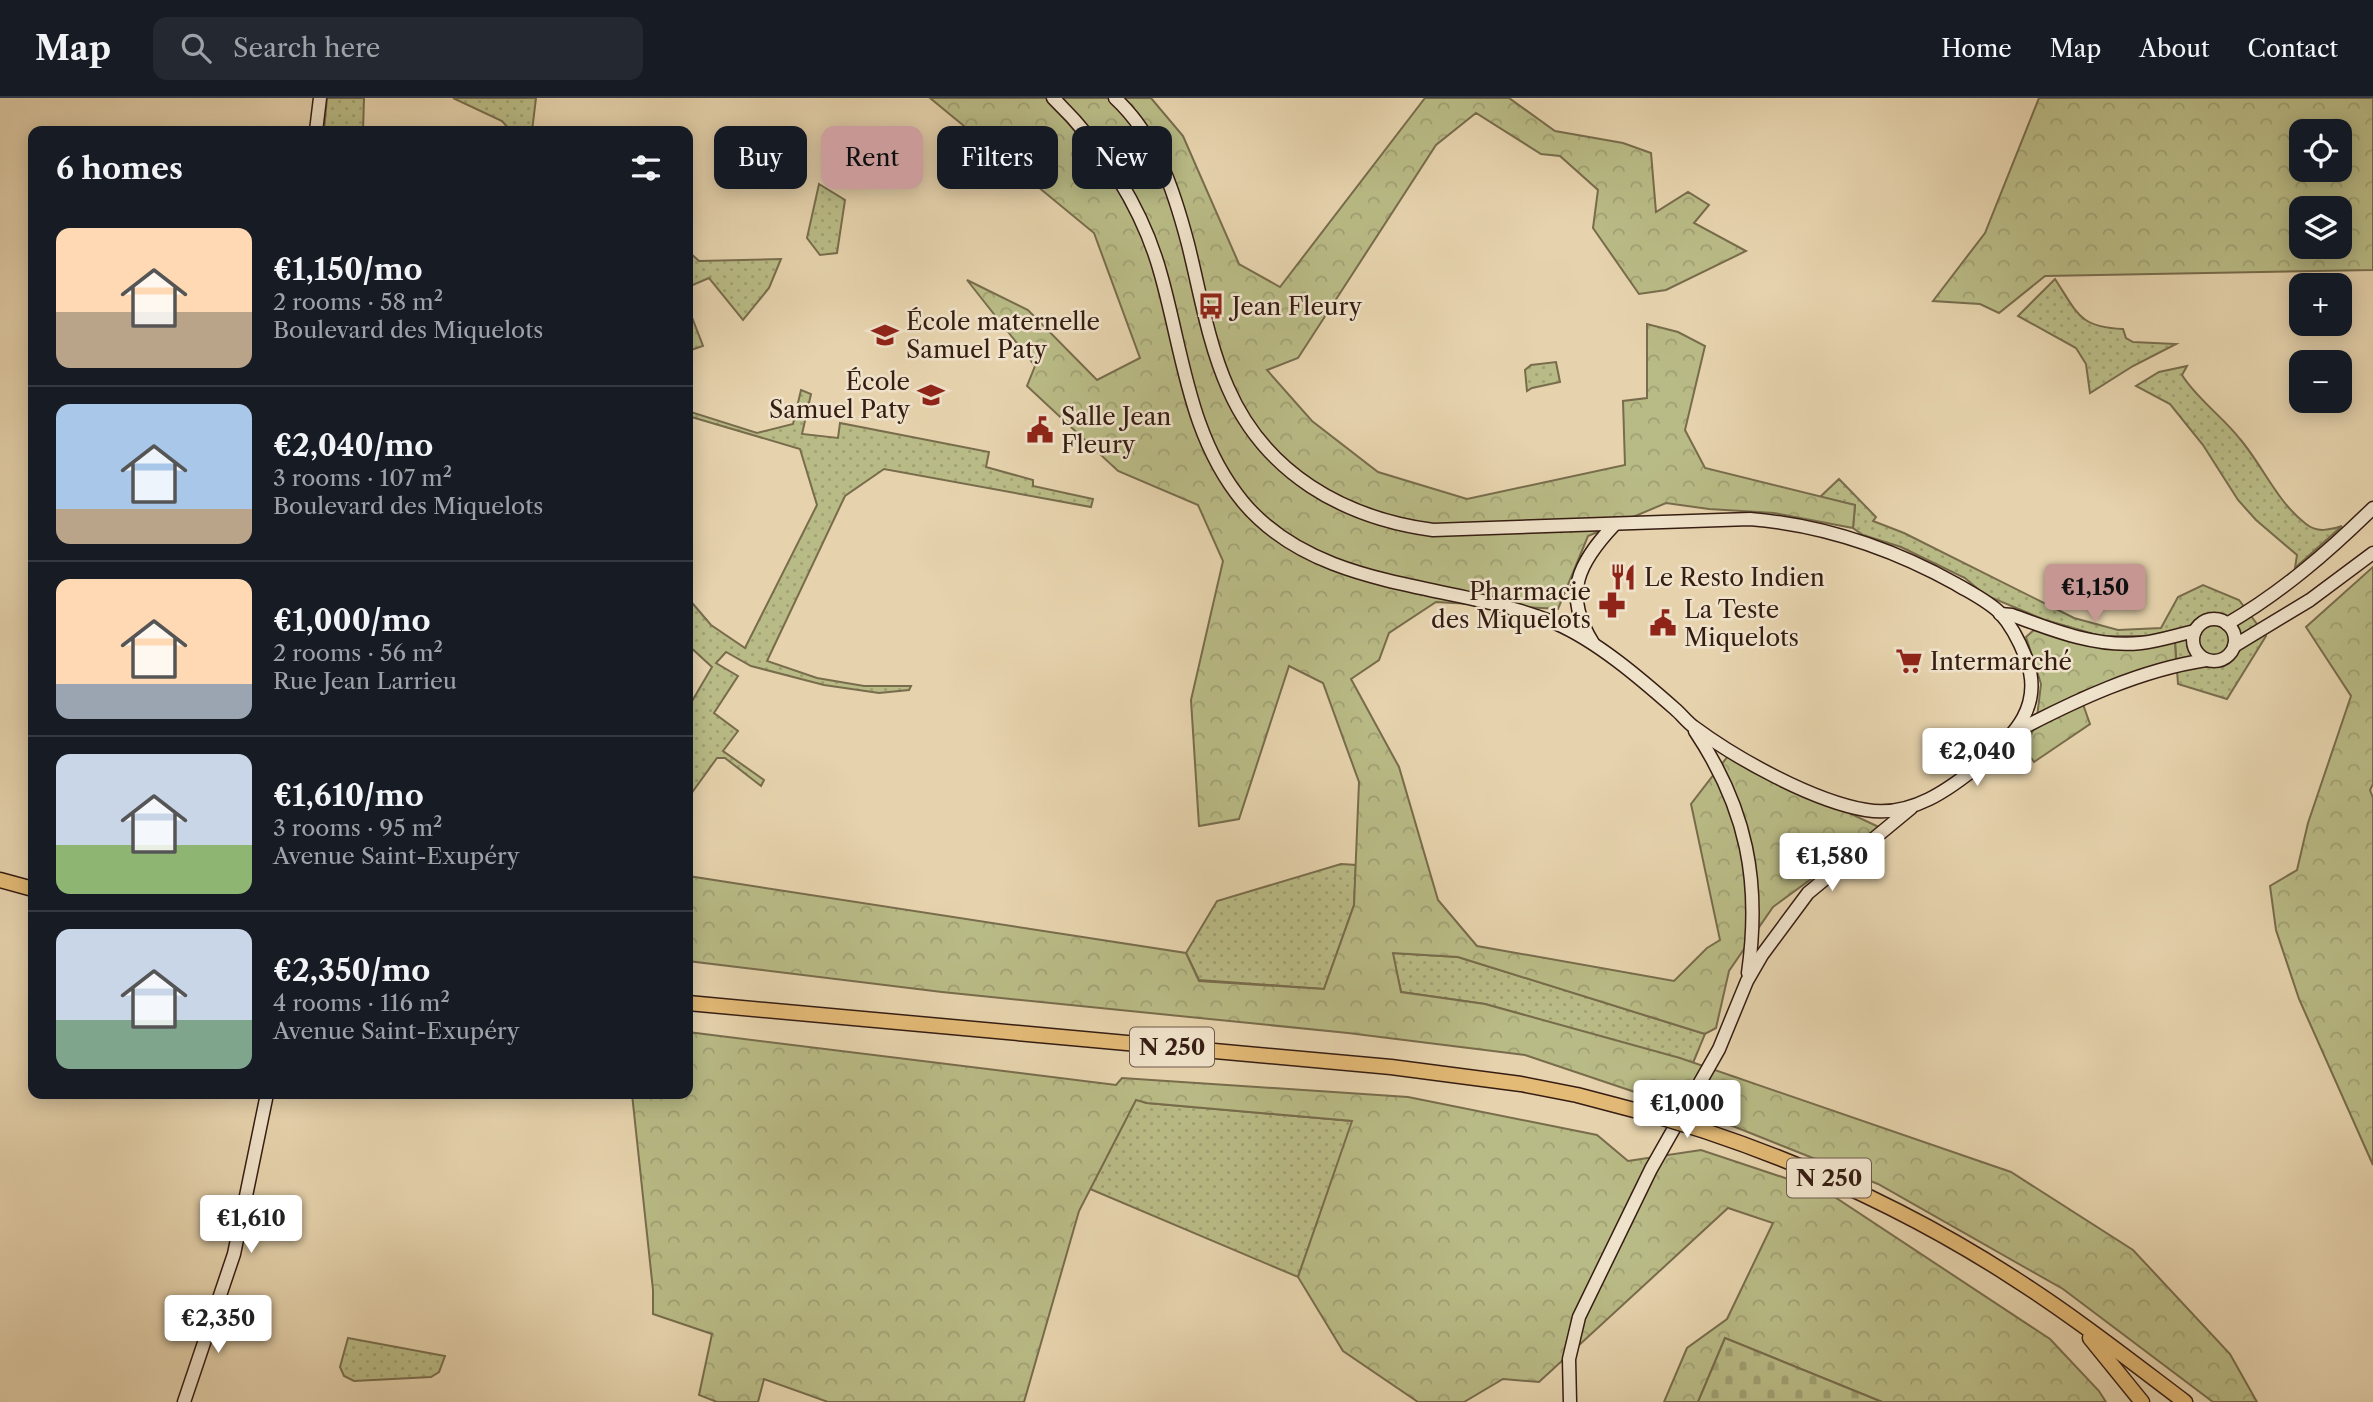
<!DOCTYPE html>
<html lang="en">
<head>
<meta charset="utf-8">
<style>
  :root { --surface:#171b24; --page:#242831; --text:#f1f3f6; --muted:#9ea1a6; --line:#363941; --accent:#c59692 }
  body { margin:0; font-family:"Libre Caslon Text",serif; background:var(--page); color:var(--text); height:100vh; display:flex; flex-direction:column; font-size:26px; white-space:nowrap }
  * { box-sizing:border-box; margin:0 }
  p { font-size:23px; color:var(--muted) }
  .icon { flex:none; width:38px; height:38px; fill:none; stroke:currentColor; stroke-width:2; stroke-linecap:round; stroke-linejoin:round }
  .map { position:relative; flex:1; overflow:hidden }
  .sheet { position:absolute; left:28px; top:28px; width:665px; height:973px; display:flex; flex-direction:column; background:var(--surface); border-radius:14px; box-shadow:0 4px 18px #0003 }
  .sheet>* { flex:none }
  .hud { position:absolute; left:714px; top:28px; width:665px; height:63px; display:flex; gap:14px }
  .controls { position:absolute; left:2289px; top:21px; display:grid; gap:14px }
  .controls a { display:grid; place-items:center; width:63px; height:63px; border-radius:14px; background:var(--surface); box-shadow:0 4px 18px #0003; font-size:35px }
  .price { position:absolute; translate:-50% -60px; padding:0 16px; border-radius:7px; background:#fff; color:#222; font-size:23px; line-height:46px; filter:drop-shadow(0 2px 4px #0008) }
  .price::after { content:''; position:absolute; left:50%; top:42px; width:21px; height:16px; margin-left:-10px; background:inherit; clip-path:polygon(0 0,100% 0,50% 100%) }
  .price.on { background:var(--accent); color:#111 }
  ul { padding:0; list-style:none }
  li { display:flex; align-items:center; gap:21px; height:175px; padding:0 28px }
  li+li { border-top:2px solid var(--line) }
  li span { display:grid; place-items:center; flex:none; width:196px; height:140px; border-radius:14px; color:#555 }
  li>.icon { margin-inline-start:auto }
  span .icon { width:84px; height:84px; fill:#fffc; stroke-width:1 }
  li b { font-size:30px }
  h2 { display:flex; justify-content:space-between; align-items:center; height:84px; padding:0 28px; font-size:30px }
  .pill { padding:0 24px; border-radius:14px; background:var(--surface); box-shadow:0 4px 18px #0003; font-size:24px; line-height:63px }
  .pill.on { background:var(--accent); color:#111 }
  header { display:flex; align-items:center; gap:42px; box-sizing:border-box; height:98px; padding:0 35px; background:var(--surface); border-bottom:2px solid var(--line) }
  header strong { font-size:33px }
  nav { display:flex; gap:38px; margin-inline-start:auto; font-size:24px }
  .search { width:490px; height:63px; background:var(--page); display:flex; align-items:center; gap:18px; box-sizing:border-box; padding:0 24px; border-radius:14px; color:var(--muted); font-size:26px }
  .map>svg:first-child { display:block }
</style>
</head>
<body>
<header>
<strong>Map</strong>
<div class="search"><svg class="icon" aria-label="search" viewBox="0 0 24 24"><circle cx="10" cy="10" r="6"/><path d="M15 15l6 6"/></svg>Search here</div>
<nav><a>Home</a><a>Map</a><a>About</a><a>Contact</a></nav>
</header>
<div class="map">
<svg width="2373" height="1304" viewBox="0 0 2373 1304">
  <defs>
    <pattern id="grass-dots" width="8" height="8" patternUnits="userSpaceOnUse" patternTransform="scale(1.75)"><rect width="8" height="8" fill="#b9bb86"/><path d="M2 2h.1M6 6h.1" fill="none" stroke="#a0a073" stroke-width="1.8" stroke-linecap="round"/></pattern>
    <pattern id="forest-crowns" width="20" height="18" patternUnits="userSpaceOnUse" patternTransform="scale(1.75)"><rect width="20" height="18" fill="#b9bb86"/><path d="M2 6a3 3 0 1 1 6 0M12 15a3 3 0 1 1 6 0" fill="none" stroke="#a0a073"/></pattern>
    <pattern id="cemetery-stones" width="16" height="16" patternUnits="userSpaceOnUse" patternTransform="scale(1.75)"><rect width="16" height="16" fill="#b9bb86"/><path d="M2 7V4a2 2 0 0 1 4 0v3zM10 15v-3a2 2 0 0 1 4 0v3z" fill="#a0a073"/></pattern>
  </defs>
  <rect width="100%" height="100%" fill="#e6d3ad"/>
  <filter id="stains"><feTurbulence type="fractalNoise" baseFrequency=".00286" numOctaves="4"/><feColorMatrix values="0 0 0 0 .2 0 0 0 0 .09 0 0 0 0 .02 0 0 0 .5 -.17"/></filter>
  <radialGradient id="worn" r=".72"><stop offset=".6" stop-color="#630" stop-opacity="0"/><stop offset="1" stop-color="#630" stop-opacity=".3"/></radialGradient>
  <g fill="url(#grass-dots)" stroke="#786c4c" stroke-width="2">
    <polygon points="327,0 364,0 363,33 324,33"/>
    <polygon points="453,0 536,0 532,33 511,33 502,23"/>
    <polygon points="819,86 845,102 837,155 820,157 807,140"/>
    <polygon points="688,153 699,163 781,161 769,190 743,222 709,180 688,189"/>
    <path d="M2055 181C2078 216 2079 229 2123 231L2126 240 2133 244 2176 246 2133 268 2090 295 2086 266 2076 250 2018 218Z"/>
    <polygon points="688,209 703,248 688,253 688,234 690,232 688,227"/>
    <polygon points="1556,264 1560,284 1532,290 1527,293 1525,272 1531,267"/>
    <path d="M2187 268 2182 277C2197 301 2223 319 2240 341 2263 368 2277 404 2306 426 2317 435 2329 432 2342 428L2295 470 2297 457 2256 422 2238 402 2203 347 2170 306 2136 288 2159 274Z"/>
    <polygon points="801,292 811,296 802,336 838,340 840,325 989,354 986,369 1033,382 1033,388 1093,401 1091,409 884,371 845,398 767,563 817,580 864,588 911,588 909,592 879,595 824,587 751,568 726,554 716,565 738,578 714,615 738,633 723,653 764,682 761,688 725,660 717,660 691,696 688,694 688,610 712,569 688,547 688,500 711,527 745,550 817,407 800,351 688,318 688,313 757,335 793,326"/>
    <polygon points="1839,381 1876,419 1873,423 1904,435 2074,520 2118,532 2161,530 2178,499 2203,487 2239,502 2266,538 2227,601 2178,586 2175,544 2153,538 2100,538 2045,522 1985,497 1965,480 1901,449 1863,437 1853,430 1855,407 1820,399"/>
    <polygon points="1341,766 1356,767 1354,807 1324,891 1199,882 1186,855 1217,803"/>
    <polygon points="1392,855 1458,859 1705,936 1693,965 1485,906 1401,894"/>
    <polygon points="1136,1001 1147,1005 1353,1023 1298,1179 1090,1091"/>
    <polygon points="348,1240 445,1258 439,1274 431,1279 354,1283 344,1278 340,1269"/>
  </g>
  <g fill="url(#forest-crowns)" stroke="#786c4c" stroke-width="2" fill-rule="evenodd">
    <polygon points="930,0 1151,0 1183,38 1239,166 1280,189 1425,0 1509,0 1555,33 1623,45 1651,55 1656,114 1688,94 1709,107 1694,125 1746,153 1666,192 1639,196 1593,130 1598,92 1560,58 1541,56 1476,15 1436,47 1298,260 1267,272 1312,323 1378,374 1467,401 1625,367 1623,303 1647,300 1647,226 1678,234 1705,248 1685,332 1705,370 1855,407 1853,430 1774,415 1709,411 1666,405 1588,438 1558,511 1436,504 1389,535 1379,562 1351,581 1399,669 1438,802 1477,848 1674,883 1707,850 1720,842 1691,706 1728,658 1881,730 1773,809 1729,873 1716,930 1705,936 1458,859 1393,855 1401,894 1485,906 1680,960 2011,1074 2133,1152 2230,1256 2257,1304 2213,1304 2063,1191 1878,1086 1715,1021 1525,957 1348,935 942,894 688,863 688,778 1186,855 1199,883 1324,891 1354,807 1359,684 1323,585 1289,568 1239,721 1199,728 1191,602 1223,463 1198,407 1118,373 1027,288 1035,268 967,182 1028,212 1097,282 1140,260 1094,135"/>
    <path d="M2039 0H2373V172L2045 178 1999 215 1980 206 1933 203 1985 135ZM2301 33H2340V72H2301ZM2301 110H2340V149H2301Z"/>
    <polygon points="2373,469 2373,686 2370,692 2373,700 2373,1067 2299,901 2276,832 2270,788 2297,772 2308,725 2351,598 2306,529"/>
    <polygon points="2045,522 2100,538 2153,538 2175,544 2176,563 2079,595 2090,626 2034,664 2026,653 2037,619 2041,586 2026,539"/>
    <polygon points="688,934 1116,987 1122,980 1408,999 1597,1037 1628,1063 1701,1052 1827,1094 2050,1241 2099,1293 2106,1304 1882,1304 1725,1240 1698,1304 1664,1304 1687,1250 1727,1221 1773,1125 1728,1110 1539,1284 1503,1281 1464,1304 1418,1304 1343,1253 1298,1179 1352,1023 1147,1005 1136,1002 1079,1113 1024,1304 828,1304 764,1281 758,1304 717,1304 699,1297 712,1236 653,1216 653,1192 632,996 688,996"/>
  </g>
  <polygon fill="url(#cemetery-stones)" stroke="#786c4c" stroke-width="2" points="1725,1240 1882,1304 1698,1304"/>
  <g fill="none" stroke-linecap="round" stroke-linejoin="round">
    <g stroke="#361d13" stroke-width="15">
      <g id="secondary">
        <path d="M1053 0C1102 47 1143 110 1161 177 1183 255 1189 339 1243 404 1319 495 1453 483 1555 525 1597 543 1641 581 1675 611 1682 617 1687 624 1694 629 1737 661 1813 703 1866 712 1911 720 1950 691 1983 664 2015 637 2044 607 2026 560 2020 545 2011 527 2000 515 1988 503 1971 495 1956 486 1893 451 1823 427 1750 421L1433 432C1343 420 1265 375 1228 290 1208 245 1200 194 1188 146 1174 93 1157 39 1115 0"/>
        <polyline points="316,33 320,0"/>
        <path d="M2000 516 2012 517C2052 532 2097 550 2141 545 2159 543 2177 537 2195 533"/>
        <circle cx="2214" cy="542" r="21"/>
        <path d="M2227 526C2282 494 2328 454 2373 410"/>
        <path d="M1593 545C1562 496 1578 465 1615 426"/>
        <polyline points="2234,548 2310,502 2373,455"/>
        <path d="M1695 633C1747 711 1761 784 1748 875"/>
        <path d="M2017 633C2076 602 2140 572 2206 562"/>
        <polyline points="184,1304 234,1156 267,996"/>
        <polyline points="1570,1304 1569,1261 1579,1219 1651,1071 1719,951 1747,883 1762,857 1808,795 1911,710"/>
      </g>
    </g>
    <g stroke="#361d13" stroke-width="17">
      <g id="primary">
        <polyline points="0,782 33,791"/>
        <polyline points="688,905 1391,969 1521,986 1577,997 1653,1017"/>
        <path d="M1705 1033C1813 1069 1916 1117 2012 1179 2072 1217 2128 1261 2185 1304"/>
        <polyline points="2090,1240 2142,1304"/>
      </g>
    </g>
    <use href="#secondary" stroke="#efe2ca" stroke-width="12"/>
    <use href="#primary" stroke="#e3ba76" stroke-width="14"/>
    <g stroke="#361d13" stroke-width="17" stroke-linecap="butt">
      <polyline id="primary-bridge" points="1653,1017 1705,1033"/>
    </g>
    <use href="#primary-bridge" stroke="#e3ba76" stroke-width="14"/>
  </g>
  <defs>
    <g id="bus-bare" transform="scale(2.1)"><path d="M-5-6H5V4H4V6H2V4H-2V6H-4V4H-5ZM-3.5-4V0h7V-4ZM-3.5 1.2v1.5H-2V1.2ZM2 1.2v1.5H3.5V1.2Z" fill="#8f2418" stroke="#efe2ca" stroke-width="2.5" paint-order="stroke"/></g>
    <g id="school-bare" transform="scale(2.1)"><path d="M0-5L7-2L0 1L-7-2ZM-4 1L0 2.5L4 1V4Q0 6-4 4Z" fill="#8f2418" stroke="#efe2ca" stroke-width="2.5" paint-order="stroke"/></g>
    <g id="civic-bare" transform="scale(2.1)"><path d="M-.6-6.5H3V-4.5H.6V-3L4-1V1h2V6H-6V1h2V-1L-.6-3ZM-1.2 2.5V6h2.4V2.5Z" fill="#8f2418" stroke="#efe2ca" stroke-width="2.5" paint-order="stroke"/></g>
    <g id="restaurant-bare" transform="scale(2.1)"><path d="M-5-6h1v4h1v-4h1v4h1v-4h1v5L-1.5 .5V6h-2V.5L-5-1ZM5-6V6H3V1.5H1.5Q1.5-4 5-6Z" fill="#8f2418" stroke="#efe2ca" stroke-width="2.5" paint-order="stroke"/></g>
    <g id="pharmacy-bare" transform="scale(2.1)"><path d="M-2-6h4v4h4v4h-4v4h-4v-4h-4v-4h4Z" fill="#8f2418" stroke="#efe2ca" stroke-width="2.5" paint-order="stroke"/></g>
    <g id="supermarket-bare" transform="scale(2.1)"><path d="M-6-5.5h2.5l.6 2H6L4.5 2H-2.5L-4.4-4H-6ZM-1.5 3.2a1.3 1.3 0 1 0 .1 0ZM3 3.2a1.3 1.3 0 1 0 .1 0Z" fill="#8f2418" stroke="#efe2ca" stroke-width="2.5" paint-order="stroke"/></g>
  </defs>
  <g fill-rule="evenodd">
    <use href="#bus-bare" x="1211" y="208"/>
    <use href="#school-bare" x="885" y="237"/>
    <use href="#school-bare" x="931" y="297"/>
    <use href="#civic-bare" x="1040" y="332"/>
    <use href="#restaurant-bare" x="1623" y="479"/>
    <use href="#pharmacy-bare" x="1612" y="507"/>
    <use href="#civic-bare" x="1663" y="525"/>
    <use href="#supermarket-bare" x="1909" y="563"/>
  </g>
  <g text-anchor="middle" dominant-baseline="central" stroke-width="5" stroke-linejoin="round" paint-order="stroke">
    <g fill="#efe2ca" stroke="#6e584a" stroke-width="2">
      <rect x="1130" y="929.5" width="84" height="39" rx="5"/>
      <rect x="1787" y="1060.5" width="84" height="39" rx="5"/>
    </g>
    <g font-size="23" font-weight="bold" fill="#361d13">
      <text x="1172" y="949">N 250</text>
      <text x="1829" y="1080">N 250</text>
    </g>
    <g font-size="24" fill="#361d13" stroke="#efe2ca" text-anchor="start">
      <text x="1232" y="208">Jean Fleury</text>
      <text x="906" y="223">École maternelle<tspan x="906" dy="28">Samuel Paty</tspan></text>
      <text x="910" y="283" text-anchor="end">École<tspan x="910" dy="28">Samuel Paty</tspan></text>
      <text x="1061" y="318">Salle Jean<tspan x="1061" dy="28">Fleury</tspan></text>
      <text x="1644" y="479">Le Resto Indien</text>
      <text x="1591" y="493" text-anchor="end">Pharmacie<tspan x="1591" dy="28">des Miquelots</tspan></text>
      <text x="1684" y="511">La Teste<tspan x="1684" dy="28">Miquelots</tspan></text>
      <text x="1930" y="563">Intermarché</text>
    </g>
  </g>
  <rect width="100%" height="100%" filter="url(#stains)"/>
  <rect width="100%" height="100%" fill="url(#worn)"/>
</svg>
<div class="controls">
<a><svg class="icon" aria-label="locate" viewBox="0 0 24 24"><circle cx="12" cy="12" r="6"/><path d="M12 2v4M12 18v4M2 12h4M18 12h4"/></svg></a>
<a><svg class="icon" aria-label="layers" viewBox="0 0 24 24"><path d="M12 4l9 5-9 5-9-5zM3 14l9 5 9-5"/></svg></a>
<a>+</a>
<a>−</a>
</div>
<b class="price on" style="left:2095px;top:526px">€1,150</b>
<b class="price" style="left:1977px;top:690px">€2,040</b>
<b class="price" style="left:1832px;top:795px">€1,580</b>
<b class="price" style="left:1687px;top:1042px">€1,000</b>
<b class="price" style="left:251px;top:1157px">€1,610</b>
<b class="price" style="left:218px;top:1257px">€2,350</b>
<div class="hud">
<a class="pill">Buy</a>
<a class="pill on">Rent</a>
<a class="pill">Filters</a>
<a class="pill">New</a>
</div>
<section class="sheet">
<h2>6 homes<svg class="icon" aria-label="filters" viewBox="0 0 24 24"><path d="M4 7h16M4 17h16"/><circle cx="9" cy="7" r="2"/><circle cx="15" cy="17" r="2"/></svg></h2>
<ul>
<li><span style="background:linear-gradient(#ffd9b3 60%,#b9a48a 0)"><svg class="icon" aria-label="home" viewBox="0 0 24 24"><path d="M3 11l9-7 9 7M6 9v11h12V9"/></svg></span><div><b>€1,150/mo</b><p>2 rooms · 58 m²</p><p>Boulevard des Miquelots</p></div></li>
<li><span style="background:linear-gradient(#a9c7e8 75%,#b9a48a 0)"><svg class="icon" aria-label="home" viewBox="0 0 24 24"><path d="M3 11l9-7 9 7M6 9v11h12V9"/></svg></span><div><b>€2,040/mo</b><p>3 rooms · 107 m²</p><p>Boulevard des Miquelots</p></div></li>
<li><span style="background:linear-gradient(#ffd9b3 75%,#9aa5b1 0)"><svg class="icon" aria-label="home" viewBox="0 0 24 24"><path d="M3 11l9-7 9 7M6 9v11h12V9"/></svg></span><div><b>€1,000/mo</b><p>2 rooms · 56 m²</p><p>Rue Jean Larrieu</p></div></li>
<li><span style="background:linear-gradient(#c9d6e8 65%,#8fb573 0)"><svg class="icon" aria-label="home" viewBox="0 0 24 24"><path d="M3 11l9-7 9 7M6 9v11h12V9"/></svg></span><div><b>€1,610/mo</b><p>3 rooms · 95 m²</p><p>Avenue Saint-Exupéry</p></div></li>
<li><span style="background:linear-gradient(#c9d6e8 65%,#7fa58c 0)"><svg class="icon" aria-label="home" viewBox="0 0 24 24"><path d="M3 11l9-7 9 7M6 9v11h12V9"/></svg></span><div><b>€2,350/mo</b><p>4 rooms · 116 m²</p><p>Avenue Saint-Exupéry</p></div></li>
</ul>
</section>
</div>
</body>
</html>
